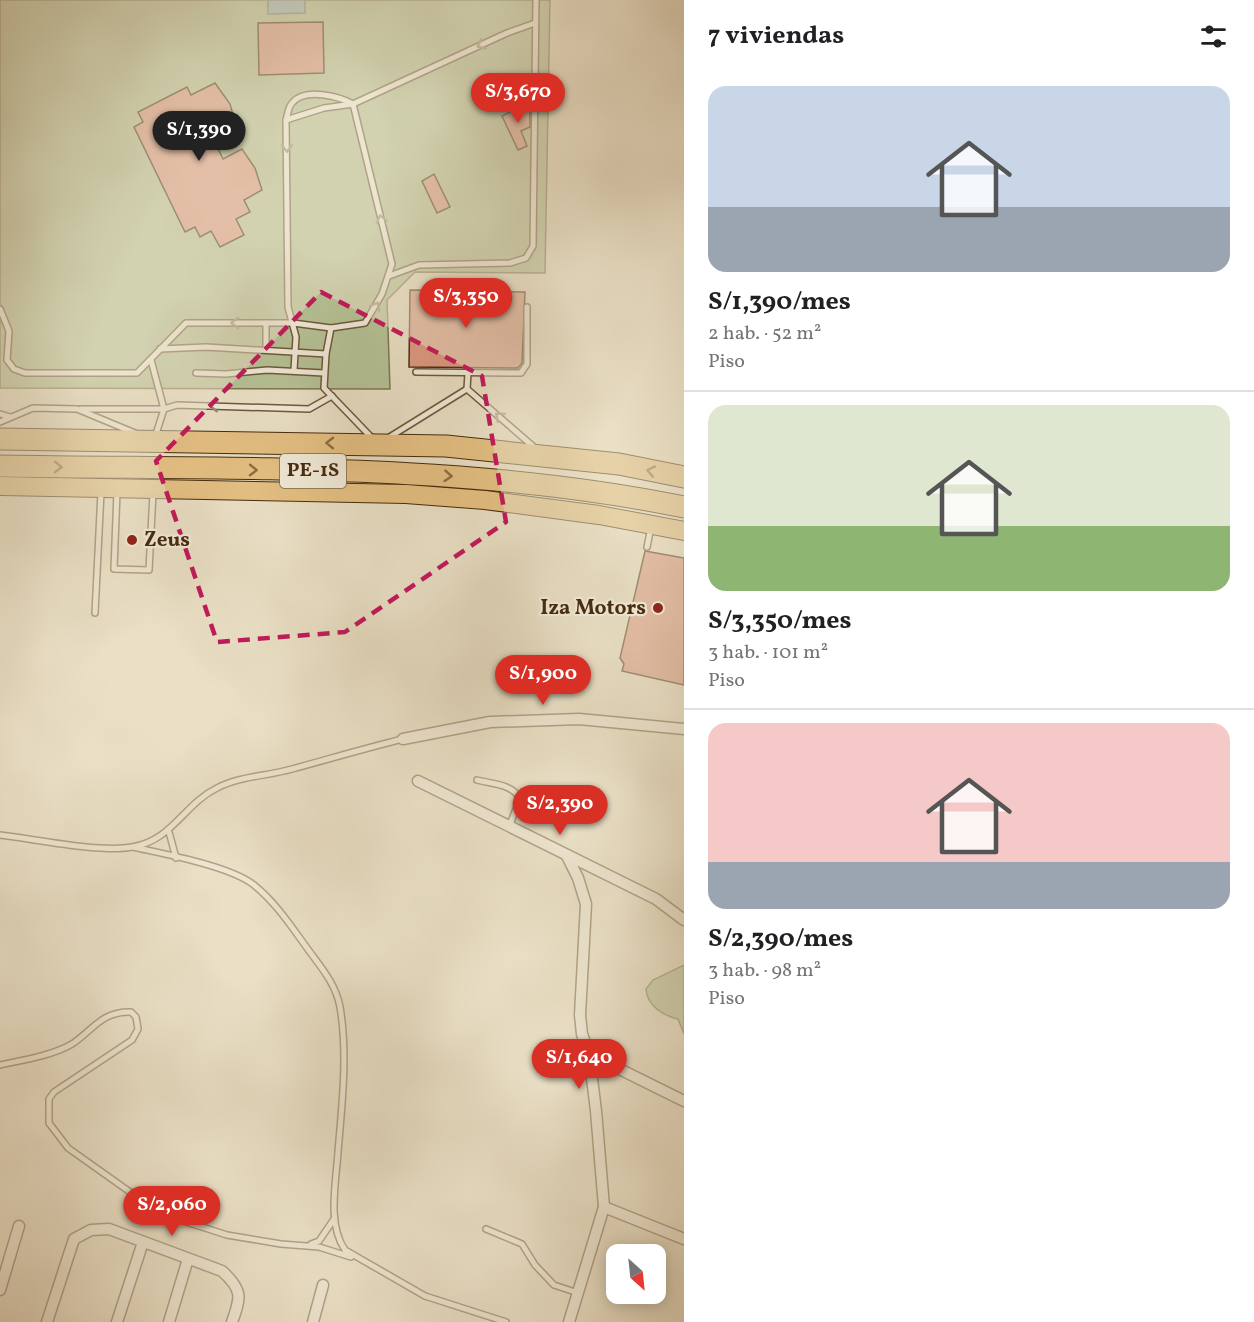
<!DOCTYPE html>
<html lang="es">
<head>
<meta charset="utf-8">
<style>
  :root { --surface:#fff; --page:#f6f6f6; --text:#202124; --muted:#757577; --line:#e0e0e0; --accent:#d93025 }
  body { margin:0; font-family:Vollkorn,serif; background:var(--page); color:var(--text); height:100vh; display:flex; flex-direction:column; font-size:22px; white-space:nowrap }
  * { box-sizing:border-box; margin:0 }
  p { font-size:20px; color:var(--muted) }
  .icon { flex:none; width:33px; height:33px; fill:none; stroke:currentColor; stroke-width:2; stroke-linecap:round; stroke-linejoin:round }
  .map { position:relative; flex:1; overflow:hidden }
  .sheet { display:flex; flex-direction:column; background:var(--surface); width:570px }
  .sheet>* { flex:none }
  .needle { width:39px; rotate:153deg }
  .buttons { position:absolute; left:606px; top:1244px; display:grid; gap:12px }
  .buttons a { display:grid; place-items:center; width:60px; height:60px; border-radius:12px; background:var(--surface); box-shadow:0 3px 15px #0003; font-size:30px }
  .price { position:absolute; translate:-50% -51px; padding:0 14px; border-radius:21px; background:var(--accent); color:#fff; font-size:20px; line-height:39px; filter:drop-shadow(0 2px 3px #0008) }
  .price::after { content:''; position:absolute; left:50%; top:36px; width:18px; height:14px; margin-left:-9px; background:inherit; clip-path:polygon(0 0,100% 0,50% 100%) }
  .price.selected { background:#222; color:#fff }
  ul { padding:0; list-style:none }
  li { display:grid; align-content:center; gap:12px; height:318px; padding:0 24px }
  li+li { border-top:2px solid var(--line) }
  li span { display:grid; place-items:center; height:186px; border-radius:18px; color:#555 }
  li>.icon { margin-inline-start:auto }
  span .icon { width:108px; height:108px; fill:#fffc; stroke-width:1 }
  li b { font-size:26px }
  h2 { display:flex; justify-content:space-between; align-items:center; height:72px; padding:0 24px; font-size:26px }
  main { display:flex; flex:1; min-height:0 }
  .map>svg:first-child { display:block }
</style>
</head>
<body>
<main>
<div class="map">
<svg width="684" height="1322" viewBox="0 0 684 1322">
  <rect width="100%" height="100%" fill="#eae0c6"/>
  <filter id="stains"><feTurbulence type="fractalNoise" baseFrequency=".00333" numOctaves="4"/><feColorMatrix values="0 0 0 0 .2 0 0 0 0 .09 0 0 0 0 .02 0 0 0 .5 -.17"/></filter>
  <radialGradient id="worn" r=".72"><stop offset=".6" stop-color="#630" stop-opacity="0"/><stop offset="1" stop-color="#630" stop-opacity=".3"/></radialGradient>
  <g fill="#b5c296" stroke="#7d7652" stroke-width="1.5">
    <polygon points="0,0 550,0 545,273 415,272 387,300 390,389 0,388"/>
    <path d="M684 965V1034L678 1019C663 1016 647 1005 646 989L653 980Z"/>
  </g>
  <polygon fill="#9abbbb" stroke="#788175" stroke-width="1.5" points="268,0 305,0 305,13 268,14"/>
  <g fill="#dd9881" stroke="#452b0d" stroke-width="1.5">
    <polygon points="323,22 324,73 259,75 258,23"/>
    <polygon points="215,83 230,104 237,129 214,140 223,159 242,149 255,168 262,190 244,200 250,212 236,219 244,235 220,247 211,231 200,237 195,227 185,232 134,127 143,122 138,112 187,87 191,95"/>
    <polygon points="530,102 530,127 521,131 527,146 518,150 502,116"/>
    <polygon points="434,174 450,207 437,213 422,181"/>
    <polygon points="410,290 525,292 522,363 518,368 409,367"/>
    <polygon points="645,551 684,558 684,685 622,671 624,664 620,658"/>
  </g>
  <g fill="none" stroke-linecap="round" stroke-linejoin="round">
    <g stroke="#6e583b" stroke-width="8">
      <g id="lane">
        <path d="M286 120C288 114 288 106 293 102 306 88 338 96 353 104L507 33 535 23"/>
        <polyline points="389,276 419,265 510,263 526,258 533,246 536,0"/>
        <polyline points="0,309 9,331 7,360 14,369 25,373 137,373 186,323 293,323 331,328"/>
        <polyline points="160,349 206,347 326,354"/>
        <polyline points="266,349 266,323"/>
        <polyline points="294,370 296,337 288,307 286,120 324,108 353,104 392,264 382,294 365,323 331,328 326,354 324,388 372,438"/>
        <polyline points="416,372 521,373 527,364 527,307"/>
        <polyline points="196,373 226,374 267,370 324,373"/>
        <polyline points="467,389 468,373"/>
        <polyline points="81,409 164,409 151,360"/>
        <polyline points="0,414 10,417"/>
        <polyline points="0,422 33,408 77,409 135,433"/>
        <polyline points="155,437 164,409 177,405 309,409 332,396"/>
        <polyline points="388,438 467,389 535,448"/>
        <polyline points="117,492 114,569 149,570 153,493"/>
        <polyline points="647,547 651,527"/>
        <polyline points="95,613 101,492"/>
        <path d="M477 780C492 784 513 784 520 799L509 827"/>
        <polyline points="169,832 176,858"/>
        <path d="M0 835C35 839 100 853 132 847 172 841 184 804 217 788 240 776 268 776 292 769 329 759 366 748 403 739"/>
        <path d="M133 847C164 854 230 866 254 885 276 903 291 926 307 948 320 966 336 984 340 1007 348 1054 342 1104 338 1152 336 1183 327 1224 345 1250L425 1296 506 1322"/>
        <path d="M0 1065C23 1060 51 1056 72 1044 93 1030 102 1011 131 1012L136 1017 138 1029 132 1040 54 1092 49 1099V1123L68 1148 130 1192 171 1217 227 1235 281 1244 319 1247 351 1257"/>
        <polyline points="486,1229 522,1244 535,1265 554,1285 578,1293"/>
        <polyline points="311,1244 319,1241 334,1219"/>
      </g>
    </g>
    <g stroke="#6e583b" stroke-width="13">
      <g id="street">
        <polyline points="403,739 490,722 579,719 684,729"/>
        <polyline points="418,781 656,899 684,920"/>
        <polyline points="567,856 578,878 586,904 580,1015 582,1034 589,1054 596,1111 604,1207 569,1322"/>
        <polyline points="589,1054 684,1101"/>
        <polyline points="604,1207 684,1239"/>
        <polyline points="0,1290 19,1226"/>
        <path d="M47 1322 74 1239 91 1230 109 1229 222 1271C243 1290 241 1297 232 1322"/>
        <polyline points="117,1322 143,1242"/>
        <polyline points="169,1322 188,1259"/>
        <polyline points="313,1322 323,1285"/>
      </g>
    </g>
    <g stroke="#452b0d" stroke-width="20">
      <polyline id="primary" points="0,486 406,494 485,500 599,515 684,531"/>
    </g>
    <g stroke="#452b0d" stroke-width="23">
      <g id="highway">
        <polyline points="0,439 446,446 619,464 684,477"/>
        <path d="M0 466C228 470 459 461 684 507"/>
      </g>
    </g>
    <use href="#lane" stroke="#f1ebda" stroke-width="5"/>
    <use href="#street" stroke="#f1ebda" stroke-width="10"/>
    <use href="#primary" stroke="#e5c083" stroke-width="18"/>
    <use href="#highway" stroke="#e5c083" stroke-width="21"/>
  </g>
  <defs><path id="oneway-chevron" d="M-2-3.5L2.5 0L-2 3.5" fill="none" stroke-width="1.6" stroke-linecap="round" stroke-linejoin="round" transform="scale(1.5)"/></defs>
  <g stroke="#9b8b74">
    <use href="#oneway-chevron" transform="translate(481 45) rotate(155)"/>
    <use href="#oneway-chevron" transform="translate(287 148) rotate(89)"/>
    <use href="#oneway-chevron" transform="translate(381 219) rotate(-104)"/>
    <use href="#oneway-chevron" transform="translate(376 306) rotate(-62)"/>
    <use href="#oneway-chevron" transform="translate(235 323) rotate(-179)"/>
    <use href="#oneway-chevron" transform="translate(214 406) rotate(-178)"/>
    <use href="#oneway-chevron" transform="translate(499 416) rotate(-139)"/>
  </g>
  <g stroke="#8d6e42">
    <use href="#oneway-chevron" transform="translate(330 443) rotate(-179)"/>
    <use href="#oneway-chevron" transform="translate(58 467) rotate(1)"/>
    <use href="#oneway-chevron" transform="translate(253 470) rotate(1)"/>
    <use href="#oneway-chevron" transform="translate(651 471) rotate(-169)"/>
    <use href="#oneway-chevron" transform="translate(448 476) rotate(4)"/>
  </g>
  <path d="M0 0H684V1322H0ZM321 292 482 376 506 522 345 632 217 642 156 461Z" fill="#eae0c6" fill-opacity=".55" fill-rule="evenodd"/>
  <path fill="none" stroke="#c2185b" stroke-width="4.5" stroke-dasharray="12 8" stroke-linejoin="round" d="M321 292 482 376 506 522 345 632 217 642 156 461Z"/>
  <g fill="#8f2418" stroke="#f1ebda" stroke-width="2">
    <circle cx="132" cy="540" r="6"/>
    <circle cx="658" cy="608" r="6"/>
  </g>
  <g text-anchor="middle" dominant-baseline="central" stroke-width="4.5" stroke-linejoin="round" paint-order="stroke">
    <rect fill="#f1ebda" stroke="#79654a" stroke-width="1.5" x="280" y="454" width="66" height="34" rx="4.5"/>
    <g font-size="20" font-weight="bold" fill="#452b0d">
      <text x="313" y="471">PE-1S</text>
    </g>
    <g font-size="21" font-weight="bold" fill="#452b0d" stroke="#f1ebda" text-anchor="start">
      <text x="144" y="540">Zeus</text>
      <text x="646" y="608" text-anchor="end">Iza Motors</text>
    </g>
  </g>
  <rect width="100%" height="100%" filter="url(#stains)"/>
  <rect width="100%" height="100%" fill="url(#worn)"/>
</svg>
<div class="buttons">
<a><svg class="needle" viewBox="-14 -14 28 28"><path d="M0-13l5 13h-10z" fill="#e53935"/><path d="M0 13l5-13h-10z" fill="#757577"/></svg></a>
</div>
<b class="price" style="left:518px;top:124px">S/3,670</b>
<b class="price selected" style="left:199px;top:162px">S/1,390</b>
<b class="price" style="left:466px;top:329px">S/3,350</b>
<b class="price" style="left:543px;top:706px">S/1,900</b>
<b class="price" style="left:560px;top:836px">S/2,390</b>
<b class="price" style="left:579px;top:1090px">S/1,640</b>
<b class="price" style="left:172px;top:1237px">S/2,060</b>
</div>
<section class="sheet">
<h2>7 viviendas<svg class="icon" aria-label="filters" viewBox="0 0 24 24"><path d="M4 7h16M4 17h16"/><circle cx="9" cy="7" r="2"/><circle cx="15" cy="17" r="2"/></svg></h2>
<ul>
<li><span style="background:linear-gradient(#c9d6e8 65%,#9aa5b1 0)"><svg class="icon" aria-label="home" viewBox="0 0 24 24"><path d="M3 11l9-7 9 7M6 9v11h12V9"/></svg></span><div><b>S/1,390/mes</b><p>2 hab. · 52 m²</p><p>Piso</p></div></li>
<li><span style="background:linear-gradient(#dfe7d0 65%,#8fb573 0)"><svg class="icon" aria-label="home" viewBox="0 0 24 24"><path d="M3 11l9-7 9 7M6 9v11h12V9"/></svg></span><div><b>S/3,350/mes</b><p>3 hab. · 101 m²</p><p>Piso</p></div></li>
<li><span style="background:linear-gradient(#f6c9c9 75%,#9aa5b1 0)"><svg class="icon" aria-label="home" viewBox="0 0 24 24"><path d="M3 11l9-7 9 7M6 9v11h12V9"/></svg></span><div><b>S/2,390/mes</b><p>3 hab. · 98 m²</p><p>Piso</p></div></li>
</ul>
</section>
</main>
</body>
</html>
